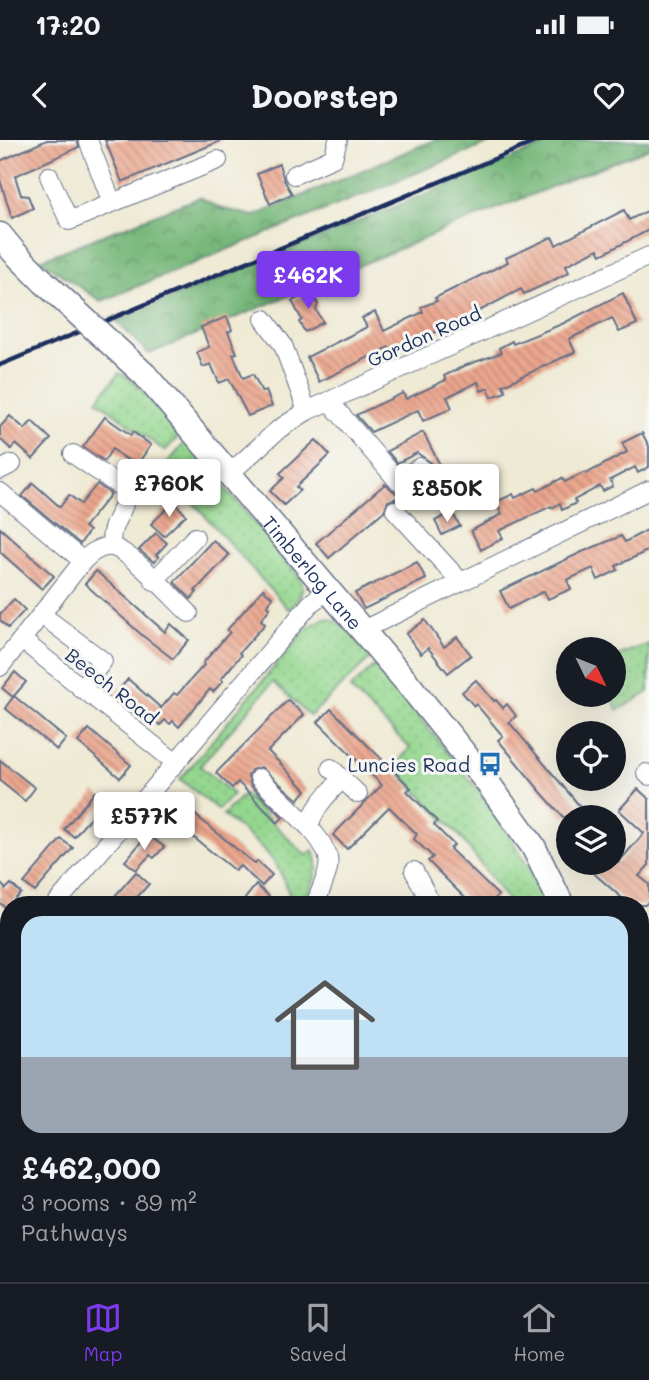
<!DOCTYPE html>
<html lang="en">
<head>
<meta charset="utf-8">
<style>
  :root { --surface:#171b24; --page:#20242c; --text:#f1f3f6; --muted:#9ea1a6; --line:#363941; --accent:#7c3aed }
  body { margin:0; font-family:Mali,sans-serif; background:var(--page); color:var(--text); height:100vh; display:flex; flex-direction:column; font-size:26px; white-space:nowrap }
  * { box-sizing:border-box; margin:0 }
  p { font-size:23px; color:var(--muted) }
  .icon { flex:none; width:38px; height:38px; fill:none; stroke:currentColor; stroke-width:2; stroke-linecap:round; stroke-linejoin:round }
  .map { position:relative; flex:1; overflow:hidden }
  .panel { position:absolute; left:0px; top:756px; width:649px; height:387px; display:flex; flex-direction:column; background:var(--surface); border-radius:28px 28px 0 0; box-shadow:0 7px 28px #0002 }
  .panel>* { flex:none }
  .needle { width:46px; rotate:133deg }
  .tools { position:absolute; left:556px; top:497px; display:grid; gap:14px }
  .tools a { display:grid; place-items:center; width:70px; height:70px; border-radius:50%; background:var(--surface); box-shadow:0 7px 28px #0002; font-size:35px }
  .price { position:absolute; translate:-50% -60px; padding:0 16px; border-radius:7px; background:#fff; color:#222; font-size:23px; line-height:46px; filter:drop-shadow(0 2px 4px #0008) }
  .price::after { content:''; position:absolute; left:50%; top:42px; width:21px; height:16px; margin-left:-10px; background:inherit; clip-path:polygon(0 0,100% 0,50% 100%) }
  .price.active { background:var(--accent); color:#fff }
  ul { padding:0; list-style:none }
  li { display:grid; align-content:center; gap:14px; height:371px; padding:0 21px }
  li+li { border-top:2px solid var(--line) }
  li span { display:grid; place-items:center; height:217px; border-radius:21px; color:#555 }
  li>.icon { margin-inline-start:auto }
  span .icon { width:126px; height:126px; fill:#fffc; stroke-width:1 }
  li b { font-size:30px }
  .status { display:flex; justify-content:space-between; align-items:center; height:49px; padding:0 35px; background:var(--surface); direction:ltr }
  .status svg { height:19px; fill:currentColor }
  header { display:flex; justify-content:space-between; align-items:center; height:91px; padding:0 21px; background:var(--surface); font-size:32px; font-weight:800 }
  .tab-bar { display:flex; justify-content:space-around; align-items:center; height:98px; border-top:2px solid var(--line); background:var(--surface); font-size:19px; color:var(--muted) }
  .tab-bar a { display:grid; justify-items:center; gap:4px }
  .tab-bar .active { color:var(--accent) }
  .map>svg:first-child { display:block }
</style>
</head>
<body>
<div class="status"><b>17:20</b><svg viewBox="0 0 49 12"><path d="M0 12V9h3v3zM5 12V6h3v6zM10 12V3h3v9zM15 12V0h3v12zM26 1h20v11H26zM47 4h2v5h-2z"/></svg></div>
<header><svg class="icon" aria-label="back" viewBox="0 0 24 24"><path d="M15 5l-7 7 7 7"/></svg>Doorstep<svg class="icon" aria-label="heart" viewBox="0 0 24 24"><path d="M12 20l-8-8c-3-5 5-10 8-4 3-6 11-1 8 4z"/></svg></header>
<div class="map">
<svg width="649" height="1142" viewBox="0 0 649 1142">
  <defs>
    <pattern id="grass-dots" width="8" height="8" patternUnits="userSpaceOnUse" patternTransform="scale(1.75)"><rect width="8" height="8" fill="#94d78f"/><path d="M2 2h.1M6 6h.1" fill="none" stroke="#7fb97e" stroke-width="1.8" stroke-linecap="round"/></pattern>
    <pattern id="forest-crowns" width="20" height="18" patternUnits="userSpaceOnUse" patternTransform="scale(1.75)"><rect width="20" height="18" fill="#77b87a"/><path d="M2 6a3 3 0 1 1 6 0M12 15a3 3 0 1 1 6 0" fill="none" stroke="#619667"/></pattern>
    <pattern id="building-back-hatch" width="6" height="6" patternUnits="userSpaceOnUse" patternTransform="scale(1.75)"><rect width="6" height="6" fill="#eca68d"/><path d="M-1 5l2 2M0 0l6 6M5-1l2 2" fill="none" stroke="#be8876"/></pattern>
  </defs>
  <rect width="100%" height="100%" fill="#f6f6f2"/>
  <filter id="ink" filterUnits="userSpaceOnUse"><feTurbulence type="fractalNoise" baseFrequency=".0143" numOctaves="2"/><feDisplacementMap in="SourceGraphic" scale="14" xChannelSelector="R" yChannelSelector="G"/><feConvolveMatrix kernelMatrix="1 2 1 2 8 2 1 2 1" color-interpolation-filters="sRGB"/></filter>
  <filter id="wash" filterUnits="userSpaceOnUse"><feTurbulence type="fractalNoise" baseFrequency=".00686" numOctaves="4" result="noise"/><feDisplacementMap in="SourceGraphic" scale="28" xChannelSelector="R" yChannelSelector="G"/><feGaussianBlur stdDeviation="1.57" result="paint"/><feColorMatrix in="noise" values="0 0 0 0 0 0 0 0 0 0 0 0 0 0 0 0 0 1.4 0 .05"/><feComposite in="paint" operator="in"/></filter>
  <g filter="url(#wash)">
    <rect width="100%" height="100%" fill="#efead4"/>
    <polygon fill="#ebd8ba" points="13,1134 114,1134 123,1142 6,1142"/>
    <g fill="url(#grass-dots)" stroke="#588376" stroke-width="2">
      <polygon points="119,233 132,239 180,295 165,311 97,260"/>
      <path d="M186 301 300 437C307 451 297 460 289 470L163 329Z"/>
      <path d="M325 478C345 480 358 504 371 518L310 576 273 542 200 626 233 654 218 670 180 639 307 488Z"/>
      <polygon points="649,504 649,552 618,570 610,555 614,555 614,517"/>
      <path d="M375 525C438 601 506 673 547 765H511L459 695 394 627 410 608 350 549Z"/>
      <path d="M244 654 306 716 313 710C324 726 310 748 304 765H292C279 714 261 707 223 675Z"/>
    </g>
    <g fill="url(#forest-crowns)" stroke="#49746c" stroke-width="2">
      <polygon points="434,0 497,0 101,161 40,120 200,57 219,68 254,76"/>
      <polygon points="557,0 649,0 649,8 463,82 149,214 116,181"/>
    </g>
    <polygon fill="#94d78f" stroke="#588376" stroke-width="2" points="0,1059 9,1068 9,1132 0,1141"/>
    <g id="blocks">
      <g fill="url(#building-back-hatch)">
        <polygon points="47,0 77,0 79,7 15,36 21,55 28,56 33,68 12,78 0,40 0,21"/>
        <polygon points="105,0 223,0 122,42"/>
        <polygon points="279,24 284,40 292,54 270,64 257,34"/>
        <polygon points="624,70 629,80 649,70 649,90 601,115 598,109 566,125 569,132 550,142 524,154 521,149 449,187 428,195 426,192 391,210 389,207 319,242 307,217 367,187 362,178 375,172 384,191 423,172 421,167 437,161 435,158 508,122 506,118 552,97 556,105"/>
        <polygon points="311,151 318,164 316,170 323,182 305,192 299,182 302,180 292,161"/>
        <polygon points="623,153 637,184 619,192 612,178 569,199 575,212 503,245 506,252 492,257 488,248 481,251 478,242 447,257 452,268 423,281 418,270 371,292 356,275 403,253 406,259 446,240 444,236 464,226 501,213 499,208 512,201 513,204 562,184"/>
        <polygon points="227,177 232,190 228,192 237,213 233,214 243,238 253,234 262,252 266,251 272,266 248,276 229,239 219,243 211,224 203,227 197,212 209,207 201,187"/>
        <polygon points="10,276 25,289 32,281 51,299 33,319 16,304 11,309 0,299 0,287"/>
        <polygon points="105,277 131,295 133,292 151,305 136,326 112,309 104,321 83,307"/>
        <polygon points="423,292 441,327 432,331 438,342 411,356 407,349 430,333 430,322 417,313 397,323 387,311"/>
        <polygon points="642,293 649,306 649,327 638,333 635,327 610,340 613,346 603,351 600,346 574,360 576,363 562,370 560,363 552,368 551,366 499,391 503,398 481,410 471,391 502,374 496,362 513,354 515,358 536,348 538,351 562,338 565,342 585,332 586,334 627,312 622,303"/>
        <polygon points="316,300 330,315 296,347 300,350 284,365 270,351 284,338 280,333"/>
        <polygon points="33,343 60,367 69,355 81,364 97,344 111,354 84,387 89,391 80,404 22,356"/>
        <polygon points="385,344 401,357 388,361 384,371 329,418 316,403"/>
        <polygon points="174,362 186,375 164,396 151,384"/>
        <polygon points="452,372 460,386 442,395 435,381"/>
        <polygon points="0,388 54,436 42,449 0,412"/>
        <polygon points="649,389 649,410 616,426 618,430 598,440 593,428 567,440 571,449 548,459 544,451 509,469 500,451 582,412 621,396 625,402"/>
        <polygon points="156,393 167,403 156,415 159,417 154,422 139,410"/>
        <polygon points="213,400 229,415 195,451 197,452 191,459 174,442"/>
        <polygon points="417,422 426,439 364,469 355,453"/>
        <polygon points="96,431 165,492 171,484 189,500 173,519 143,496 85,444"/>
        <polygon points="263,449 273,458 267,465 270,468 261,480 265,484 239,513 241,515 221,539 223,541 213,552 210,549 179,587 173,581 170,584 165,580 160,585 139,566 134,573 114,556 128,539 161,568 174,553 177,555 204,525 203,523 230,492 227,490"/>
        <polygon points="14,459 25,470 8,488 0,480 0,474"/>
        <polygon points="425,480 444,507 457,497 471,515 448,533 428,508 421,514 406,494"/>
        <polygon points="15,532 26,542 13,557 2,548"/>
        <polygon points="476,540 494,561 496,560 503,568 507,564 516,576 509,582 589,677 563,677 541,652 498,600 503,596 476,564 474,566 462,552"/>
        <polygon points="14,556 66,599 57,610 5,568"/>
        <polygon points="288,560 304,575 268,611 306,650 298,660 261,627 251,630 248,636 251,646 283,677 278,683 238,642 232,648 216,633"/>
        <polygon points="331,569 411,648 407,651 437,681 434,685 454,705 450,709 498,755 490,765 473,765 465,758 428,721 433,717 414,699 417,694 389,667 347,709 333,695 382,645 318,582"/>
        <polygon points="89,589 131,625 120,638 78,602"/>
        <polygon points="0,620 35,648 25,661 0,641"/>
        <polygon points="638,649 649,659 649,725 639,736 649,744 649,761 645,765 630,765 582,723 618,723 644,693 619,670"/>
        <polygon points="95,652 105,660 74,697 64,689"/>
        <polygon points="188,669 255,724 257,721 272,735 262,746 240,726 235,731 176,683"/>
        <polygon points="148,694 164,707 154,718 150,715 136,730 125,721"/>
        <polygon points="61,699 73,708 35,752 24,743"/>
        <polygon points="136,732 149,744 130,765 107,765"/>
        <polygon points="0,743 6,749 11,744 21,753 9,765 7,769 0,763"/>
        <polygon points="256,745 269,756 261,765 240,765"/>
      </g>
    </g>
  </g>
  <g filter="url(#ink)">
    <use href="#blocks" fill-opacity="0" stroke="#657087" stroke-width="2"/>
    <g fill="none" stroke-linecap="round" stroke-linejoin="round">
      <g stroke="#657087" stroke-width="20">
        <g id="street">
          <polyline points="88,0 112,63 218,20"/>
          <polyline points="294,35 333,18 338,0"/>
          <polyline points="49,36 69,81 112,63"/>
          <polyline points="264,179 283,205 307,271"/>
          <polyline points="329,261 398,341 420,327"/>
          <path d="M73 314 124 349C129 365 117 374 113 389 111 394 111 401 111 407"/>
          <polyline points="0,330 12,324"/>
          <polyline points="229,334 279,289 307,271 649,116"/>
          <polyline points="0,352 83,421"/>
          <polyline points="395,370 460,441"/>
          <polyline points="154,441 195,397"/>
          <polyline points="42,475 103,521 81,549"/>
          <polyline points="363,490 649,350"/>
          <polyline points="22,500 176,623"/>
          <path d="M0 527 83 421C90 414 100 405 112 407 131 411 173 458 189 473"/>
          <polyline points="331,628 358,654"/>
          <polyline points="646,633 649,636"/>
          <polyline points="259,638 309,687"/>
          <polyline points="414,731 432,765"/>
          <polyline points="55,765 311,463 328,450"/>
          <path d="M315 765C329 726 339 721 309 687 314 667 328 654 342 639"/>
          <polyline points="640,808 649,799"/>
          <polyline points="0,828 9,818"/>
          <polyline points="0,948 9,954"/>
          <polyline points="640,1108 649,1099"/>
          <polyline points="295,1134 304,1142"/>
          <polyline points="332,1142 340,1134"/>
        </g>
      </g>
      <g stroke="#657087" stroke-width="27">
        <g id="secondary">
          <polyline points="0,95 14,112 44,142"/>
          <path id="s1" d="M145 235 409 545 487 642 533 706 562 765"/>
          <polyline points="640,880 649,888"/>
        </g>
      </g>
      <use href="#street" stroke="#fff" stroke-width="18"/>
      <use href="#secondary" stroke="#fff" stroke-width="24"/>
      <polyline stroke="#1b2f5e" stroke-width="4.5" points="0,225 540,0"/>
      <g stroke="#657087" stroke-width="27" stroke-linecap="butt">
        <polyline id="secondary-bridge" points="44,142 145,235"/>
      </g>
      <use href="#secondary-bridge" stroke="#fff" stroke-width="24"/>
    </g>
  </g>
  <defs>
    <g id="bus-bare" transform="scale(1.89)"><path d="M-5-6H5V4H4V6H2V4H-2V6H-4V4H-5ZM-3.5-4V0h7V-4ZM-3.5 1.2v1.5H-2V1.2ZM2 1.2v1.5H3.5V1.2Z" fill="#1f6fb2" stroke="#f6f6f2" stroke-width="2.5" paint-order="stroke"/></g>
  </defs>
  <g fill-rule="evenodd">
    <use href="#bus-bare" x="490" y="624"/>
  </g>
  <g text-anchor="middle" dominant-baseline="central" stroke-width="6" stroke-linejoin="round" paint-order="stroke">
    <g font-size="19" fill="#1b2f5e" stroke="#f6f6f2">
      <text transform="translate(424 196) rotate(-24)">Gordon Road</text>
      <text stroke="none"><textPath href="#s1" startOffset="259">Timberlog Lane</textPath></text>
      <text transform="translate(112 546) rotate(38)">Beech Road</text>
    </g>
    <g font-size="19" fill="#1b2f5e" stroke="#f6f6f2" text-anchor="end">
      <text x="470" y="624">Luncies Road</text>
    </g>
  </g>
</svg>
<div class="tools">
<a><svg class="needle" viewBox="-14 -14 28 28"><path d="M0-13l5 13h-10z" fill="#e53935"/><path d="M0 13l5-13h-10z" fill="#9ea1a6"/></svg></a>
<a><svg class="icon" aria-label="locate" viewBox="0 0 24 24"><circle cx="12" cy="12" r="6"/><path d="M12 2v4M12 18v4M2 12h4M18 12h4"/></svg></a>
<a><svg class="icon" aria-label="layers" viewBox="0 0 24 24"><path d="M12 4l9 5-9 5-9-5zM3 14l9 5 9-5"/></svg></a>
</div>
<b class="price active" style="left:308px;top:171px">£462K</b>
<b class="price" style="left:169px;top:379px">£760K</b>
<b class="price" style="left:447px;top:384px">£850K</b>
<b class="price" style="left:144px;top:712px">£577K</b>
<section class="panel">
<ul>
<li><span style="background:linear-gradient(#bfe0f5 65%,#9aa5b1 0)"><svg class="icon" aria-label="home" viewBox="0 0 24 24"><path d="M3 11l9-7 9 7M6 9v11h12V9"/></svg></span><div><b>£462,000</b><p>3 rooms · 89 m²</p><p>Pathways</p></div></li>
</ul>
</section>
</div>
<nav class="tab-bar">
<a class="active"><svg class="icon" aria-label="map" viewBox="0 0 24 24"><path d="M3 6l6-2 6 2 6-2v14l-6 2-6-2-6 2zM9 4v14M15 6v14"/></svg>Map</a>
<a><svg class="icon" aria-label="saved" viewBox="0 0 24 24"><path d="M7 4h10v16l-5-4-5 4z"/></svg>Saved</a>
<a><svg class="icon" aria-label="home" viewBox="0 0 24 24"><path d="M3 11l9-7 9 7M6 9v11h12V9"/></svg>Home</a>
</nav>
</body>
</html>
